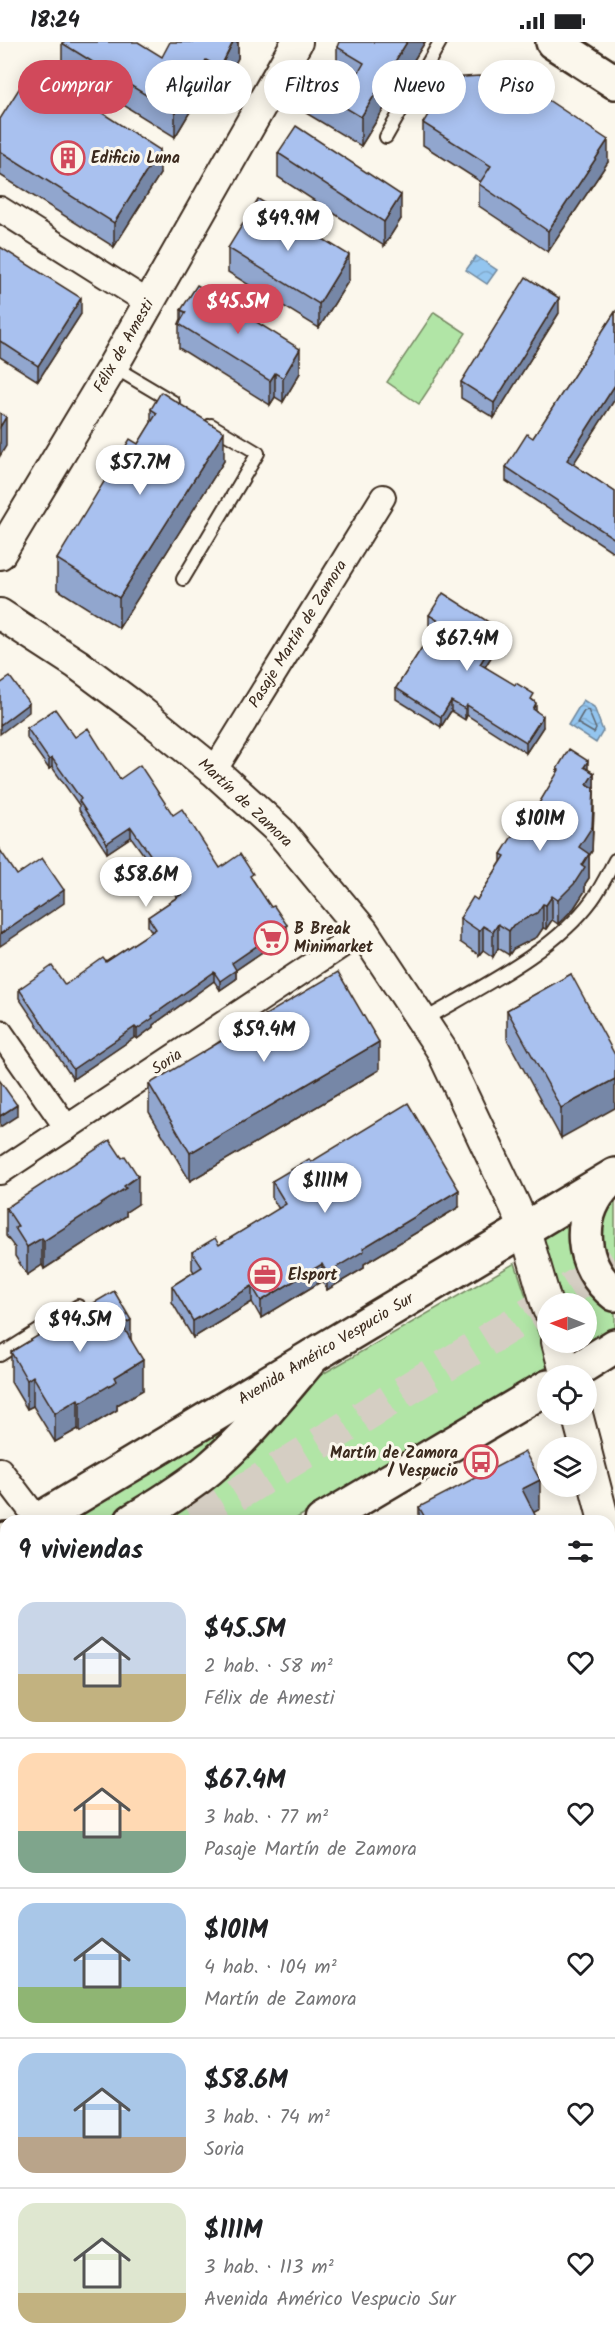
<!DOCTYPE html>
<html lang="es">
<head>
<meta charset="utf-8">
<style>
  :root { --surface:#fff; --page:#f2f2f2; --text:#202124; --muted:#757577; --line:#e0e0e0; --accent:#d1495b }
  body { margin:0; font-family:Kalam,sans-serif; background:var(--page); color:var(--text); height:100vh; display:flex; flex-direction:column; font-size:22px; white-space:nowrap }
  * { box-sizing:border-box; margin:0 }
  p { font-size:20px; color:var(--muted) }
  .icon { flex:none; width:33px; height:33px; fill:none; stroke:currentColor; stroke-width:2; stroke-linecap:round; stroke-linejoin:round }
  .map { position:relative; flex:1; overflow:hidden }
  .sheet { position:absolute; left:0px; top:1473px; width:615px; height:836px; display:flex; flex-direction:column; background:var(--surface); border-radius:18px 18px 0 0; box-shadow:0 3px 15px #0003 }
  .sheet>* { flex:none }
  .guide { position:absolute; left:18px; top:18px; width:579px; height:54px; display:flex; gap:12px }
  .needle { width:39px; rotate:271deg }
  .tools { position:absolute; left:537px; top:1251px; display:grid; gap:12px }
  .tools a { display:grid; place-items:center; width:60px; height:60px; border-radius:50%; background:var(--surface); box-shadow:0 3px 15px #0003; font-size:30px }
  .price { position:absolute; translate:-50% -51px; padding:0 14px; border-radius:21px; background:#fff; color:#222; font-size:20px; line-height:39px; filter:drop-shadow(0 2px 3px #0008) }
  .price::after { content:''; position:absolute; left:50%; top:36px; width:18px; height:14px; margin-left:-9px; background:inherit; clip-path:polygon(0 0,100% 0,50% 100%) }
  .price.current { background:var(--accent); color:#fff }
  ul { padding:0; list-style:none }
  li { display:flex; align-items:center; gap:18px; height:150px; padding:0 18px }
  li+li { border-top:2px solid var(--line) }
  li span { display:grid; place-items:center; flex:none; width:168px; height:120px; border-radius:18px; color:#555 }
  li>.icon { margin-inline-start:auto }
  span .icon { width:72px; height:72px; fill:#fffc; stroke-width:1 }
  li b { font-size:26px }
  h2 { display:flex; justify-content:space-between; align-items:center; height:72px; padding:0 18px; font-size:26px }
  .tag { padding:0 21px; border-radius:27px; background:var(--surface); box-shadow:0 3px 15px #0003; font-size:21px; line-height:54px }
  .tag.current { background:var(--accent); color:#fff }
  .status { display:flex; justify-content:space-between; align-items:center; height:42px; padding:0 30px; background:var(--surface); direction:ltr }
  .status svg { height:16px; fill:currentColor }
  .map>svg:first-child { display:block }
</style>
</head>
<body>
<div class="status"><b>18:24</b><svg viewBox="0 0 49 12"><path d="M0 12V9h3v3zM5 12V6h3v6zM10 12V3h3v9zM15 12V0h3v12zM26 1h20v11H26zM47 4h2v5h-2z"/></svg></div>
<div class="map">
<svg width="615" height="2308" viewBox="0 0 615 2308">
  <defs>
    <pattern id="water-waves" width="16" height="10" patternUnits="userSpaceOnUse" patternTransform="scale(1.5)"><rect width="16" height="10" fill="#93c5ef"/><path d="M0 5q4-4 8 0t8 0" fill="none" stroke="#80a9cc"/></pattern>
  </defs>
  <rect width="100%" height="100%" fill="#fbf7ec"/>
  <filter id="ink" filterUnits="userSpaceOnUse"><feTurbulence type="fractalNoise" baseFrequency=".0167" numOctaves="2"/><feDisplacementMap in="SourceGraphic" scale="12" xChannelSelector="R" yChannelSelector="G"/><feConvolveMatrix kernelMatrix="1 2 1 2 8 2 1 2 1" color-interpolation-filters="sRGB"/></filter>
  <g filter="url(#ink)">
    <g fill="#b1e5a6" stroke="#768862" stroke-width="1.5">
      <polygon points="434,270 466,291 419,362 387,340"/>
      <polygon points="615,1148 615,1287 578,1310 575,1301 586,1300 586,1262 562,1261 540,1192"/>
      <polygon points="515,1221 549,1324 292,1479 68,1479"/>
      <polygon points="6,1515 6,1648 0,1651 0,1518"/>
    </g>
    <g fill="url(#water-waves)" stroke="#70879b" stroke-width="1.5">
      <polygon points="476,214 497,228 487,242 466,228"/>
      <polygon points="583,658 594,665 603,689 596,701 568,683"/>
    </g>
    <g fill="none" stroke-linecap="round" stroke-linejoin="round">
      <polygon stroke="#5e6872" stroke-width="1.5" points="588,668 596,687 594,691 577,681 584,669"/>
      <g stroke="#d5cec3" stroke-width="33" stroke-dasharray="33 16" stroke-linecap="butt">
        <polyline points="194,1479 615,1219"/>
        <polyline points="0,1595 6,1592"/>
      </g>
      <g stroke="#3b2a1e" stroke-width="16">
        <g id="service">
          <polyline points="386,95 440,0"/>
          <polyline points="114,325 173,360"/>
          <polyline points="183,537 258,411 211,383"/>
          <path d="M422 979C478 946 553 911 592 858 601 846 608 831 615 818"/>
          <polyline points="0,1313 78,1264"/>
          <polyline points="609,1592 615,1590"/>
          <polyline points="0,1903 6,1901"/>
        </g>
      </g>
      <g stroke="#3b2a1e" stroke-width="28">
        <g id="minor">
          <polyline points="0,167 149,261"/>
          <polyline points="214,729 383,455"/>
          <polyline points="0,990 67,1086"/>
          <polyline points="0,1130 363,889"/>
          <polyline points="0,1428 38,1478"/>
          <polyline points="0,1696 6,1707"/>
          <polyline points="609,1792 615,1790"/>
          <polyline points="609,2153 615,2152"/>
          <polyline points="609,2209 615,2227"/>
          <polyline points="230,2302 232,2308"/>
        </g>
      </g>
      <g stroke="#3b2a1e" stroke-width="34">
        <g id="tertiary">
          <polyline points="0,512 113,324 297,0"/>
          <polyline points="0,572 77,622 140,669 214,729 280,789 363,889 441,1007 515,1164 525,1188 548,1267"/>
          <polyline points="557,1300 566,1334"/>
          <polyline points="577,1372 586,1406"/>
          <polyline points="586,1409 604,1479"/>
          <polyline points="609,1497 615,1521"/>
        </g>
      </g>
      <g stroke="#3b2a1e" stroke-width="38">
        <g id="primary">
          <polyline points="553,0 615,40"/>
          <path d="M607 1141C575 1173 579 1225 615 1252"/>
          <polyline points="567,1334 615,1304"/>
          <polyline points="37,1479 615,1133"/>
          <polyline points="322,1479 548,1345"/>
          <polyline points="0,1501 6,1497"/>
          <polyline points="0,1671 6,1668"/>
        </g>
      </g>
      <g stroke="#3b2a1e" stroke-width="38">
        <g id="motorway">
          <path d="M132 1479C158 1463 185 1447 209 1427 248 1394 280 1353 313 1314"/>
          <polyline points="0,1559 6,1556"/>
        </g>
      </g>
      <use href="#service" stroke="#fbf7ec" stroke-width="12"/>
      <use href="#minor" stroke="#fbf7ec" stroke-width="24"/>
      <use href="#tertiary" stroke="#fbf7ec" stroke-width="30"/>
      <use href="#primary" stroke="#fbf7ec" stroke-width="33"/>
      <use href="#motorway" stroke="#fbf7ec" stroke-width="33"/>
    </g>
    <g fill="#91a6ce" stroke="#3b2a1e" stroke-width="1.5">
      <polygon points="238,0 238,16 220,50 206,43 175,95 62,25 62,1 162,15"/>
      <polygon points="425,0 361,104 306,71 306,42 349,47 351,43 337,34 337,5"/>
      <polygon points="0,77 160,132 114,205 0,133"/>
      <polygon points="423,81 608,120 548,210 479,164 479,142 481,140 423,103"/>
      <polygon points="278,111 401,177 384,204 278,135"/>
      <polygon points="0,205 81,272 38,339 0,315"/>
      <polygon points="228,206 349,238 319,286 228,230"/>
      <polygon points="181,268 300,331 283,360 275,355 270,363 179,306 179,282 181,277"/>
      <polygon points="615,270 615,357 573,422 615,450 615,511 506,439 506,425 533,396"/>
      <polygon points="559,271 494,376 461,356 461,340"/>
      <polygon points="151,367 224,419 119,586 57,547 57,517 138,402 151,381"/>
      <polygon points="429,573 501,599 485,625 534,659 536,670 543,685 526,711 467,673 465,678 451,669 441,685 396,657 396,646 434,587 429,583"/>
      <polygon points="27,686 75,695 120,737 173,773 220,826 253,838 287,893 236,928 236,937 220,948 214,939 153,983 153,985 137,997 135,995 73,1037 19,956 19,947 65,943 106,920 152,890 148,884 148,875 177,855 158,828 156,830 131,795 107,811 79,768 79,763 52,725 49,727 27,696"/>
      <polygon points="557,727 588,728 594,731 594,770 592,809 589,814 589,836 585,842 585,849 574,866 558,882 552,878 546,887 543,886 537,895 513,907 509,913 498,906 493,915 483,908 479,913 460,900 460,876 477,858 501,820 501,812 532,773 557,733"/>
      <polygon points="571,932 561,1096 507,997 507,968"/>
      <polygon points="379,1028 190,1139 149,1070 149,1042"/>
      <polygon points="311,1120 459,1165 364,1222 364,1226 327,1248 322,1239 261,1276 252,1260 193,1296 172,1260 172,1244 194,1230 192,1227 192,1210 219,1203 279,1167 272,1156 272,1139"/>
      <polygon points="138,1162 126,1170 126,1174 44,1227 42,1223 27,1233 15,1214 15,1206 6,1194 6,1166"/>
      <polygon points="82,1268 131,1297 143,1348 117,1363 117,1368 80,1390 78,1387 55,1400 33,1364 27,1367 11,1340 11,1310 40,1293 40,1289"/>
      <polygon points="419,1465 540,1467 533,1470 538,1479 419,1479"/>
      <polygon points="615,1832 615,1888 613,1879 609,1880"/>
      <polygon points="4,2134 6,2134 6,2149 4,2145"/>
      <polygon points="615,2166 615,2189 612,2178 612,2167"/>
      <polygon points="101,2302 185,2302 186,2308 103,2308"/>
      <polygon points="429,2302 476,2302 476,2308 431,2308"/>
      <polygon points="601,2302 609,2302 615,2308 603,2308"/>
    </g>
    <g fill="#7687a7" stroke="#3b2a1e" stroke-width="1.5">
      <polygon points="233,0 238,0 238,16 220,50 220,26"/>
      <polygon points="407,0 425,0 361,104 361,75"/>
      <polygon points="206,18 206,43 175,95 175,71"/>
      <polygon points="608,98 608,120 548,210 548,189"/>
      <polygon points="160,108 160,132 114,205 114,181"/>
      <polygon points="401,153 401,177 384,204 384,180"/>
      <polygon points="349,213 349,238 319,286 319,262"/>
      <polygon points="81,256 81,272 38,339 38,324"/>
      <polygon points="559,256 559,271 494,376 494,361"/>
      <polygon points="300,307 300,331 283,360 283,336"/>
      <polygon points="275,331 275,355 270,363 270,339"/>
      <polygon points="615,343 615,357 567,432 567,418"/>
      <polygon points="6,375 6,404 0,414 0,385"/>
      <polygon points="224,390 224,419 119,586 119,556"/>
      <polygon points="501,588 501,599 480,633 480,622"/>
      <polygon points="451,659 451,669 441,685 441,675"/>
      <polygon points="29,661 29,670 0,692 0,683"/>
      <polygon points="536,661 536,672 533,667"/>
      <polygon points="467,663 467,673 465,678 465,667"/>
      <polygon points="543,674 543,685 526,711 526,700"/>
      <polygon points="52,716 52,725 49,727 49,718"/>
      <polygon points="588,719 588,740 594,731 594,753 594,746 592,809 589,814 589,836 585,842 585,849 574,866 558,882 558,858 587,766 584,725"/>
      <polygon points="131,785 131,795 107,811 107,801"/>
      <polygon points="158,819 158,828 156,830 156,821"/>
      <polygon points="64,848 64,861 0,904 0,892"/>
      <polygon points="552,854 552,878 546,887 546,863"/>
      <polygon points="543,862 543,886 537,895 513,907 509,913 509,889 513,883"/>
      <polygon points="498,882 498,906 493,915 493,890"/>
      <polygon points="287,883 287,893 236,928 236,937 220,948 220,939 232,921"/>
      <polygon points="483,884 483,908 479,913 479,889"/>
      <polygon points="214,930 214,939 153,983 153,985 137,997 137,987 152,974"/>
      <polygon points="135,985 135,995 73,1037 73,1027"/>
      <polygon points="379,1000 379,1028 190,1139 190,1111"/>
      <polygon points="615,1037 615,1066 561,1096 561,1066"/>
      <polygon points="17,1063 17,1074 0,1085 0,1074"/>
      <polygon points="138,1134 138,1162 126,1170 126,1174 44,1227 44,1199"/>
      <polygon points="459,1148 459,1165 364,1222 364,1226 327,1248 327,1231 363,1206"/>
      <polygon points="42,1196 42,1223 27,1233 27,1205"/>
      <polygon points="322,1222 322,1239 261,1276 261,1259"/>
      <polygon points="252,1244 252,1260 193,1296 193,1279"/>
      <polygon points="131,1278 131,1307 122,1283"/>
      <polygon points="143,1318 143,1348 117,1363 117,1368 80,1390 80,1361 115,1335"/>
      <polygon points="33,1334 33,1364 27,1367 27,1338"/>
      <polygon points="78,1357 78,1387 55,1400 55,1371"/>
      <polygon points="540,1438 540,1467 522,1477 522,1447"/>
      <polygon points="615,1737 615,1748 609,1750 609,1739"/>
      <polygon points="6,1803 6,1832 2,1805"/>
      <polygon points="6,1832 6,1862 0,1836"/>
      <polygon points="6,1863 6,1892 0,1895 0,1866"/>
      <polygon points="613,1871 613,1879 609,1880 609,1872"/>
      <polygon points="615,1951 615,1959 609,1961 609,1953"/>
      <polygon points="6,1992 6,2020 0,2022 0,1994"/>
      <polygon points="6,2083 6,2094 0,2096 0,2085"/>
      <polygon points="615,2120 615,2131 609,2133 609,2122"/>
      <polygon points="615,2298 615,2308 604,2308 604,2302 609,2302 609,2300"/>
      <polygon points="471,2302 476,2302 476,2308 453,2308"/>
    </g>
    <g fill="#a9c1ef" stroke="#3b2a1e" stroke-width="1.5">
      <polygon points="63,0 138,0 162,15 170,0 233,0 220,26 206,18 175,71 62,1"/>
      <polygon points="339,0 407,0 361,75 306,42 314,28 349,47 364,21 337,5"/>
      <polygon points="32,26 160,108 114,181 0,109 0,77"/>
      <polygon points="479,34 493,37 535,57 539,52 608,98 548,189 479,142 491,124 423,81 450,36"/>
      <polygon points="296,84 401,153 384,180 278,111"/>
      <polygon points="258,157 349,213 319,262 228,206"/>
      <polygon points="0,205 81,256 38,324 0,299"/>
      <polygon points="526,235 559,256 494,361 461,340"/>
      <polygon points="197,243 300,307 283,336 275,331 270,339 179,282 186,270 181,268"/>
      <polygon points="615,270 615,343 567,418 615,450 615,497 506,425 527,392 533,396"/>
      <polygon points="161,350 224,390 119,556 57,517 130,397 138,402 157,371 151,367"/>
      <polygon points="0,371 6,375 0,385"/>
      <polygon points="443,551 501,588 480,622 515,643 516,641 534,652 531,657 536,661 533,667 543,674 526,700 467,663 465,667 451,659 441,675 396,646 439,579 429,573"/>
      <polygon points="10,635 29,661 0,683 0,642"/>
      <polygon points="55,667 75,695 88,686 120,737 140,723 173,773 182,767 220,826 240,812 253,832 250,834 271,865 274,864 287,883 232,921 236,928 220,939 214,930 152,974 153,976 137,987 135,985 73,1027 19,947 52,924 65,943 103,916 106,920 156,887 148,875 182,852 158,819 156,821 131,785 107,801 79,759 81,757 52,716 49,718 27,686"/>
      <polygon points="569,707 588,719 584,725 594,731 587,742 594,746 592,785 579,805 589,812 582,823 585,825 574,842 558,858 552,854 546,863 543,862 537,871 513,883 509,889 498,882 493,890 483,884 479,889 460,876 473,855 477,858 505,814 501,812 527,770 532,773 559,728 557,727"/>
      <polygon points="0,808 17,833 42,816 64,848 0,892"/>
      <polygon points="338,930 379,1000 190,1111 149,1042"/>
      <polygon points="571,932 615,1013 615,1037 561,1066 507,968"/>
      <polygon points="0,1039 17,1063 0,1074"/>
      <polygon points="408,1061 459,1148 363,1206 364,1209 327,1231 322,1222 261,1259 252,1244 193,1279 172,1244 202,1225 192,1210 215,1196 219,1203 286,1162 272,1139 309,1117 311,1120"/>
      <polygon points="110,1098 122,1116 125,1114 138,1134 124,1144 126,1146 44,1199 42,1196 27,1205 15,1186 18,1184 6,1166"/>
      <polygon points="114,1249 131,1278 122,1283 143,1318 115,1335 117,1339 80,1361 78,1357 55,1371 33,1334 27,1338 11,1310 41,1292 40,1289 80,1264 82,1268"/>
      <polygon points="525,1410 540,1438 522,1447 538,1479 427,1479 419,1465"/>
      <polygon points="609,1669 615,1692 615,1737 609,1739"/>
      <polygon points="0,1781 6,1794 6,1803 2,1805 6,1814 6,1832 0,1836"/>
      <polygon points="615,1832 615,1880 613,1871 609,1872 609,1833"/>
      <polygon points="0,1836 2,1840 6,1838 6,1863 0,1866"/>
      <polygon points="6,1917 6,1992 0,1994 0,1918"/>
      <polygon points="615,1923 615,1951 609,1953 609,1925"/>
      <polygon points="6,2051 6,2083 0,2085 0,2053"/>
      <polygon points="612,2058 615,2067 615,2120 609,2122 609,2059"/>
      <polygon points="615,2166 615,2178 612,2167"/>
      <polygon points="615,2264 615,2298 609,2300 609,2266"/>
      <polygon points="105,2302 185,2302 186,2308 106,2308"/>
      <polygon points="284,2302 383,2302 384,2306 379,2308 278,2308 277,2305"/>
      <polygon points="432,2302 471,2302 453,2308 434,2308"/>
      <polygon points="501,2302 526,2302 528,2308 483,2308"/>
      <polygon points="537,2305 538,2308 528,2308"/>
    </g>
  </g>
  <defs>
    <g id="building-ring" transform="scale(1.725)"><circle r="9.5" fill="#fbf7ec" stroke="#d1495b" stroke-width="1.5"/><path d="M-4-6H4V6H1V3H-1V6H-4ZM-2.5-4.3h1.7v1.8h-1.7ZM.8-4.3h1.7v1.8H.8ZM-2.5-1h1.7V.8h-1.7ZM.8-1h1.7V.8H.8Z" fill="#d1495b"/></g>
    <g id="supermarket-ring" transform="scale(1.725)"><circle r="9.5" fill="#fbf7ec" stroke="#d1495b" stroke-width="1.5"/><path d="M-6-5.5h2.5l.6 2H6L4.5 2H-2.5L-4.4-4H-6ZM-1.5 3.2a1.3 1.3 0 1 0 .1 0ZM3 3.2a1.3 1.3 0 1 0 .1 0Z" fill="#d1495b"/></g>
    <g id="office-ring" transform="scale(1.725)"><circle r="9.5" fill="#fbf7ec" stroke="#d1495b" stroke-width="1.5"/><path d="M-6-3h4V-5.5h4V-3h4V5H-6ZM-1-4.5V-3h2v-1.5ZM-6 0V1H6V0Z" fill="#d1495b"/></g>
    <g id="bus-ring" transform="scale(1.725)"><circle r="9.5" fill="#fbf7ec" stroke="#d1495b" stroke-width="1.5"/><path d="M-5-6H5V4H4V6H2V4H-2V6H-4V4H-5ZM-3.5-4V0h7V-4ZM-3.5 1.2v1.5H-2V1.2ZM2 1.2v1.5H3.5V1.2Z" fill="#d1495b"/></g>
  </defs>
  <g fill-rule="evenodd">
    <use href="#building-ring" x="68" y="116"/>
    <use href="#supermarket-ring" x="271" y="896"/>
    <use href="#office-ring" x="265" y="1233"/>
    <use href="#bus-ring" x="481" y="1420"/>
  </g>
  <g text-anchor="middle" dominant-baseline="central" stroke-width="6" stroke-linejoin="round" paint-order="stroke">
    <g font-size="16" font-weight="bold" fill="#3b2a1e" stroke="#fbf7ec" text-anchor="start">
      <text x="91" y="116">Edificio Luna</text>
      <text x="294" y="887">B Break<tspan x="294" dy="18">Minimarket</tspan></text>
      <text x="288" y="1233">Elsport</text>
      <text x="458" y="1411" text-anchor="end">Martín de Zamora<tspan x="458" dy="18">/ Vespucio</tspan></text>
    </g>
    <g font-size="16" fill="#3b2a1e" stroke="#fbf7ec">
      <text transform="translate(124 304) rotate(-60)">Félix de Amesti</text>
      <text transform="translate(298 592) rotate(-58)">Pasaje Martín de Zamora</text>
      <text transform="translate(245 761) rotate(43)">Martín de Zamora</text>
      <text transform="translate(167 1020) rotate(-34)">Soria</text>
      <text transform="translate(326 1307) rotate(-31)">Avenida Américo Vespucio Sur</text>
    </g>
  </g>
</svg>
<div class="tools">
<a><svg class="needle" viewBox="-14 -14 28 28"><path d="M0-13l5 13h-10z" fill="#e53935"/><path d="M0 13l5-13h-10z" fill="#757577"/></svg></a>
<a><svg class="icon" aria-label="locate" viewBox="0 0 24 24"><circle cx="12" cy="12" r="6"/><path d="M12 2v4M12 18v4M2 12h4M18 12h4"/></svg></a>
<a><svg class="icon" aria-label="layers" viewBox="0 0 24 24"><path d="M12 4l9 5-9 5-9-5zM3 14l9 5 9-5"/></svg></a>
</div>
<b class="price" style="left:288px;top:210px">$49.9M</b>
<b class="price current" style="left:238px;top:293px">$45.5M</b>
<b class="price" style="left:140px;top:454px">$57.7M</b>
<b class="price" style="left:467px;top:630px">$67.4M</b>
<b class="price" style="left:540px;top:810px">$101M</b>
<b class="price" style="left:146px;top:866px">$58.6M</b>
<b class="price" style="left:264px;top:1021px">$59.4M</b>
<b class="price" style="left:325px;top:1172px">$111M</b>
<b class="price" style="left:80px;top:1311px">$94.5M</b>
<div class="guide">
<a class="tag current">Comprar</a>
<a class="tag">Alquilar</a>
<a class="tag">Filtros</a>
<a class="tag">Nuevo</a>
<a class="tag">Piso</a>
</div>
<section class="sheet">
<h2>9 viviendas<svg class="icon" aria-label="filters" viewBox="0 0 24 24"><path d="M4 7h16M4 17h16"/><circle cx="9" cy="7" r="2"/><circle cx="15" cy="17" r="2"/></svg></h2>
<ul>
<li><span style="background:linear-gradient(#c9d6e8 60%,#c2b280 0)"><svg class="icon" aria-label="home" viewBox="0 0 24 24"><path d="M3 11l9-7 9 7M6 9v11h12V9"/></svg></span><div><b>$45.5M</b><p>2 hab. · 58 m²</p><p>Félix de Amesti</p></div><svg class="icon" aria-label="heart" viewBox="0 0 24 24"><path d="M12 20l-8-8c-3-5 5-10 8-4 3-6 11-1 8 4z"/></svg></li>
<li><span style="background:linear-gradient(#ffd9b3 65%,#7fa58c 0)"><svg class="icon" aria-label="home" viewBox="0 0 24 24"><path d="M3 11l9-7 9 7M6 9v11h12V9"/></svg></span><div><b>$67.4M</b><p>3 hab. · 77 m²</p><p>Pasaje Martín de Zamora</p></div><svg class="icon" aria-label="heart" viewBox="0 0 24 24"><path d="M12 20l-8-8c-3-5 5-10 8-4 3-6 11-1 8 4z"/></svg></li>
<li><span style="background:linear-gradient(#a9c7e8 70%,#8fb573 0)"><svg class="icon" aria-label="home" viewBox="0 0 24 24"><path d="M3 11l9-7 9 7M6 9v11h12V9"/></svg></span><div><b>$101M</b><p>4 hab. · 104 m²</p><p>Martín de Zamora</p></div><svg class="icon" aria-label="heart" viewBox="0 0 24 24"><path d="M12 20l-8-8c-3-5 5-10 8-4 3-6 11-1 8 4z"/></svg></li>
<li><span style="background:linear-gradient(#a9c7e8 70%,#b9a48a 0)"><svg class="icon" aria-label="home" viewBox="0 0 24 24"><path d="M3 11l9-7 9 7M6 9v11h12V9"/></svg></span><div><b>$58.6M</b><p>3 hab. · 74 m²</p><p>Soria</p></div><svg class="icon" aria-label="heart" viewBox="0 0 24 24"><path d="M12 20l-8-8c-3-5 5-10 8-4 3-6 11-1 8 4z"/></svg></li>
<li><span style="background:linear-gradient(#dfe7d0 75%,#c2b280 0)"><svg class="icon" aria-label="home" viewBox="0 0 24 24"><path d="M3 11l9-7 9 7M6 9v11h12V9"/></svg></span><div><b>$111M</b><p>3 hab. · 113 m²</p><p>Avenida Américo Vespucio Sur</p></div><svg class="icon" aria-label="heart" viewBox="0 0 24 24"><path d="M12 20l-8-8c-3-5 5-10 8-4 3-6 11-1 8 4z"/></svg></li>
</ul>
</section>
</div>
</body>
</html>
